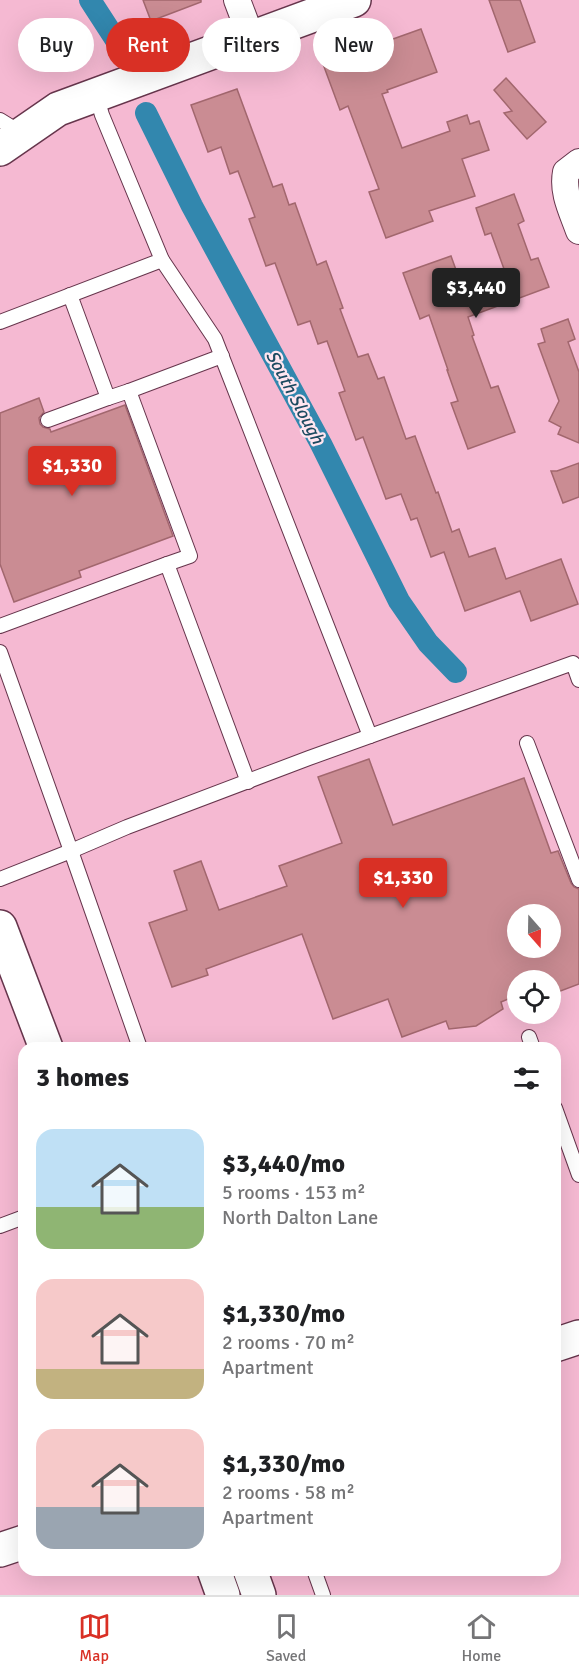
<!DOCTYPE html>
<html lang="en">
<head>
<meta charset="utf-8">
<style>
  :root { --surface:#fff; --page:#f6f6f6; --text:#202124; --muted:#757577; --line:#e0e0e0; --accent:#d93025 }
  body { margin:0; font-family:Signika,sans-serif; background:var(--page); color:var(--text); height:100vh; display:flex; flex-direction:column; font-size:22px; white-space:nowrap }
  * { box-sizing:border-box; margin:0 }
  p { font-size:20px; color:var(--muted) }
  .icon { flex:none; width:33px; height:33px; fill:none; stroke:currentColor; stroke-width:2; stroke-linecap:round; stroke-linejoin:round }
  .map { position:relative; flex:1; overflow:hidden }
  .side { position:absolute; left:18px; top:1042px; width:543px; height:534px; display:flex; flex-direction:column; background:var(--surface); border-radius:18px; box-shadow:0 6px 24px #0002 }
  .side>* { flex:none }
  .banner { position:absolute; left:18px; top:18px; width:543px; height:54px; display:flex; gap:12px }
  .needle { width:39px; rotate:160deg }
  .fabs { position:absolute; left:507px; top:904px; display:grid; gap:12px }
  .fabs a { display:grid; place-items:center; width:54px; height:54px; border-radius:50%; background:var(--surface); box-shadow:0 6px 24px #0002; font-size:30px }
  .price { position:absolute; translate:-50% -51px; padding:0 14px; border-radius:6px; background:var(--accent); color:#fff; font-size:20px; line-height:39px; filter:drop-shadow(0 2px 3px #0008) }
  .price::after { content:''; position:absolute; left:50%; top:36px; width:18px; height:14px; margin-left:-9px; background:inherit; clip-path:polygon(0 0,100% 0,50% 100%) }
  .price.active { background:#222; color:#fff }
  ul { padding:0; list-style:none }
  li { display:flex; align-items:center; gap:18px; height:150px; padding:0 18px }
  li span { display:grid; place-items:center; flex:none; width:168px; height:120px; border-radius:18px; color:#555 }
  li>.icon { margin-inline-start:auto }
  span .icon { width:72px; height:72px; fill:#fffc; stroke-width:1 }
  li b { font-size:26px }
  h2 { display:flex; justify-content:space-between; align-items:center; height:72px; padding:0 18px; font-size:26px }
  .pill { padding:0 21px; border-radius:27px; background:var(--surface); box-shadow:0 6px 24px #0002; font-size:21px; line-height:54px }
  .pill.active { background:var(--accent); color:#fff }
  .menu { display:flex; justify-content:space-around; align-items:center; height:84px; border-top:2px solid var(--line); background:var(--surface); font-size:16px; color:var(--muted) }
  .menu a { display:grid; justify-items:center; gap:3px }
  .menu .active { color:var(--accent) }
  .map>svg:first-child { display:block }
</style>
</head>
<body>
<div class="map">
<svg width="579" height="1595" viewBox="0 0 579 1595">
  <rect width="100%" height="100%" fill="#f5b9d2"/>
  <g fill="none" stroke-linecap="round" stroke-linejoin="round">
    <g stroke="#3287ae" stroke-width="22">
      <polyline points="90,0 123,51"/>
      <polyline points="146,113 192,206 321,444 399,601 428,643 456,672"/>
    </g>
  </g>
  <g fill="#ca8c93" stroke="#a2676e" stroke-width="1.5" fill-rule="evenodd">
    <polygon points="143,0 201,0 201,2 151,21"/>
    <polygon points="489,0 520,0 535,42 508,52"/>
    <polygon points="421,29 437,72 387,90 388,92 382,94 402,148 450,131 447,122 467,115 470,124 479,121 489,150 462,159 475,196 429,211 433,221 386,238 369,192 379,189 348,106 340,110 323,64"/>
    <polygon points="506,78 546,122 527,139 504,113 512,111 494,90"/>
    <polygon points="237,89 273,187 282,184 289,205 295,203 317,265 326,261 343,308 340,309 358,357 368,354 378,379 384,377 406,439 415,436 436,493 438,492 452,532 459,529 469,557 495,548 506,579 561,559 578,604 531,621 520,591 465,611 444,552 431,557 417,518 411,520 401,494 386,499 363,437 356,440 339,393 345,391 327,341 318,344 310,321 298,325 275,263 266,266 249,219 255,217 238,171 230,174 221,147 208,152 191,105"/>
    <polygon points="514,194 524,221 518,224 531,260 538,258 549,287 468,317 474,335 472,336 491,388 498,386 515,432 468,449 451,403 458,401 447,370 448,370 429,315 420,319 403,273 451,256 465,295 508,280 491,233 485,235 476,208"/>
    <polygon points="568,319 575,339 568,342 579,372 579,443 558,434 561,427 549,421 559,401 538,344 545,342 541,329"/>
    <polygon points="39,398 44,412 39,418 40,424 43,427 50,429 51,432 125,405 173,536 79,571 81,577 14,602 0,564 0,413"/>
    <polygon points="579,463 579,497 563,503 551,471 557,471"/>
    <path d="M369 759 393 825 524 778 551 853 558 851 571 883 574 887 579 889V984L550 995V981H518V995L501 1002 503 1009 476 1026 449 1029 446 1021 402 1037 388 999 333 1019 302 934 206 969 208 975 172 987 149 923 187 910 174 871 201 861 219 910 287 886 279 866 342 843 318 777ZM518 915H550V948H518Z"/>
  </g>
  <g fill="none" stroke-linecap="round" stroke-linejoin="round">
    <g stroke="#66354c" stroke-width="16">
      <g id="service">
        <polyline points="0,120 21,133"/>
        <polyline points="162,260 215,339 370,736"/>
        <polyline points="70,295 108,398 129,391 190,556 167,564 248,782"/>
        <polyline points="0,322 162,260 102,115 96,95"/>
        <polyline points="129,391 222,356"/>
        <polyline points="48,420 108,398"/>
        <polyline points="0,626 167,564"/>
        <polyline points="0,652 71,851 0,879"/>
        <polyline points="527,743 579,880"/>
        <polyline points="529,1037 533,1048"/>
        <polyline points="140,1048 71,851 127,827 309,758 573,663 579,680"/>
        <polyline points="555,1108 579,1175"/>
        <polyline points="0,1226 24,1217"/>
        <polyline points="314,1570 323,1595"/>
      </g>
    </g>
    <g stroke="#66354c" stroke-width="28">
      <g id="minor">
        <polyline points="237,0 251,37"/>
        <path d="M579 162 566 172C562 193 572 211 579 231"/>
      </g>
    </g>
    <g stroke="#66354c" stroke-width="36">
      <polyline id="tertiary" points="0,149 58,109 354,0"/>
    </g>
    <g stroke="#66354c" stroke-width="36">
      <g id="secondary">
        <polyline points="0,927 46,1048"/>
        <polyline points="214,1570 223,1595"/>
        <polyline points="250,1570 259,1595"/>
      </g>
    </g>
    <g stroke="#66354c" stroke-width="36">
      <g id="primary">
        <polyline points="555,1345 579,1337"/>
        <polyline points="0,1550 24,1542"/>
      </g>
    </g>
    <use href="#service" stroke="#fff" stroke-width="14"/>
    <use href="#minor" stroke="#fff" stroke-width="26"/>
    <use href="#tertiary" stroke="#fff" stroke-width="33"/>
    <use href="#secondary" stroke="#fff" stroke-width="33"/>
    <use href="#primary" stroke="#fff" stroke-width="33"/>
  </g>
  <g text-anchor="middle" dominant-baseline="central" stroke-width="4.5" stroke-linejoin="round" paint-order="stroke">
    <g font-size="18" font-style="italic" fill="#1c4a60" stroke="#ffe6f0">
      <text transform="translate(295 397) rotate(62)">South Slough</text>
    </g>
  </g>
</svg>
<div class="fabs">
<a><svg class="needle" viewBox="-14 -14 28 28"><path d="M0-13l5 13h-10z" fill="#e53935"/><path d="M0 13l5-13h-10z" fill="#757577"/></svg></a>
<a><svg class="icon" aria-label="locate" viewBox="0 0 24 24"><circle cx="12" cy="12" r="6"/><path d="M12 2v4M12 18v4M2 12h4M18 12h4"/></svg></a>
</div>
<b class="price active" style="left:476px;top:319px">$3,440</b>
<b class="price" style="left:72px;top:497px">$1,330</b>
<b class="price" style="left:403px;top:909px">$1,330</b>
<div class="banner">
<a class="pill">Buy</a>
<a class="pill active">Rent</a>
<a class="pill">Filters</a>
<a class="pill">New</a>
</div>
<section class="side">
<h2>3 homes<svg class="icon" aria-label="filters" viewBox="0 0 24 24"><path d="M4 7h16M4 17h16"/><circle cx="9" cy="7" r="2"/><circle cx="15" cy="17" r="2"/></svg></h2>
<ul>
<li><span style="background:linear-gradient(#bfe0f5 65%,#8fb573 0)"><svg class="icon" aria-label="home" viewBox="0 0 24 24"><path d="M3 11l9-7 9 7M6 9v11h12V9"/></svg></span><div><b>$3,440/mo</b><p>5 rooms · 153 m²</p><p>North Dalton Lane</p></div></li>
<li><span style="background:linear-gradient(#f6c9c9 75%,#c2b280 0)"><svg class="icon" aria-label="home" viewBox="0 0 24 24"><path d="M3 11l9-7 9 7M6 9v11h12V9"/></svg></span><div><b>$1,330/mo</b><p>2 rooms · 70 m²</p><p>Apartment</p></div></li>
<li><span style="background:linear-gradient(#f6c9c9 65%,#9aa5b1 0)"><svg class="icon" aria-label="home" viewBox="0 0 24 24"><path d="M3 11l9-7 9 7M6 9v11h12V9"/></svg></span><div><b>$1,330/mo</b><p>2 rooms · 58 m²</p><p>Apartment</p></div></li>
</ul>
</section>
</div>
<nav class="menu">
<a class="active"><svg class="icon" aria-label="map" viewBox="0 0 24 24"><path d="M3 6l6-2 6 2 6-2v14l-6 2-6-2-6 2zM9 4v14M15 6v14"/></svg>Map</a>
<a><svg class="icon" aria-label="saved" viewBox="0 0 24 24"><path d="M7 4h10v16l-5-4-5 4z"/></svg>Saved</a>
<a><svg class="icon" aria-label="home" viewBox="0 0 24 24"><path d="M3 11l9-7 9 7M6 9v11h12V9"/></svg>Home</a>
</nav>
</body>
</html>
